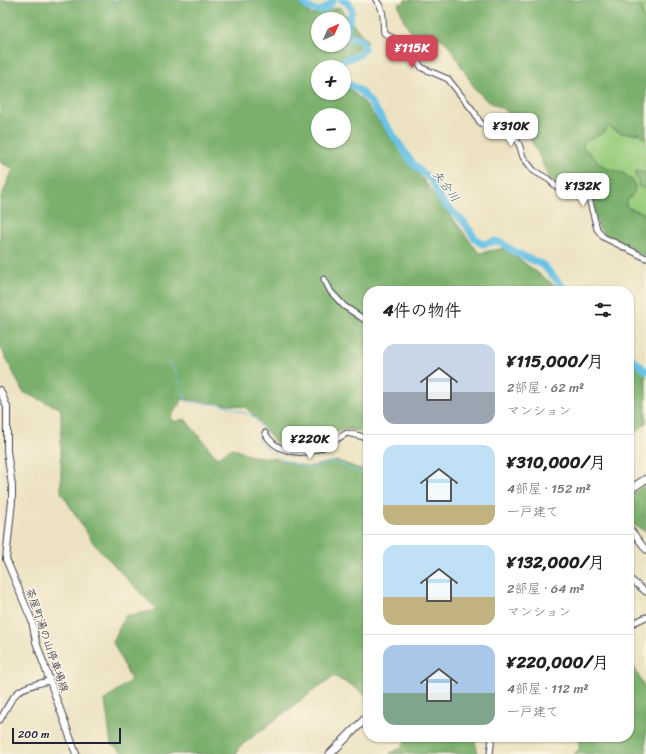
<!DOCTYPE html>
<html lang="ja">
<head>
<meta charset="utf-8">
<style>
  :root { --surface:#fff; --page:#f2f2f2; --text:#222; --muted:#767676; --line:#e0e0e0; --accent:#d1495b }
  body { margin:0; font-family:Sriracha,"Klee One",sans-serif; background:var(--page); color:var(--text); height:100vh; display:flex; flex-direction:column; font-size:15px; white-space:nowrap }
  * { box-sizing:border-box; margin:0 }
  p { font-size:13px; color:var(--muted) }
  .icon { flex:none; width:22px; height:22px; fill:none; stroke:currentColor; stroke-width:2; stroke-linecap:round; stroke-linejoin:round }
  .map { position:relative; flex:1; overflow:hidden }
  .sheet { position:absolute; left:363px; top:286px; width:271px; height:456px; display:flex; flex-direction:column; background:var(--surface); border-radius:16px; box-shadow:0 1px 3px #0004 }
  .sheet>* { flex:none }
  .needle { width:26px; rotate:45deg }
  .tools { position:absolute; left:311px; top:12px; display:grid; gap:8px }
  .tools a { display:grid; place-items:center; width:40px; height:40px; border-radius:50%; background:var(--surface); box-shadow:0 1px 3px #0004; font-size:20px }
  .scale { position:absolute; left:12px; bottom:10px; width:109px; box-sizing:border-box; padding-left:4px; border:2px solid #22223b; border-top:0; font-size:11px; line-height:14px; white-space:nowrap; color:#22223b; -webkit-text-stroke:3px #fcf5e5; paint-order:stroke }
  .price { position:absolute; translate:-50% -34px; padding:0 9px; border-radius:8px; background:#fff; color:#222; font-size:13px; line-height:26px; filter:drop-shadow(0 1px 2px #0008) }
  .price::after { content:''; position:absolute; left:50%; top:24px; width:12px; height:9px; margin-left:-6px; background:inherit; clip-path:polygon(0 0,100% 0,50% 100%) }
  .price.current { background:var(--accent); color:#fff }
  ul { padding:0; list-style:none }
  li { display:flex; align-items:center; gap:12px; height:100px; padding:0 20px }
  li+li { border-top:1px solid var(--line) }
  li span { display:grid; place-items:center; flex:none; width:112px; height:80px; border-radius:12px; color:#555 }
  li>.icon { margin-inline-start:auto }
  span .icon { width:48px; height:48px; fill:#fffc; stroke-width:1 }
  li b { font-size:17px }
  h2 { display:flex; justify-content:space-between; align-items:center; height:48px; padding:0 20px; font-size:17px }
  .map>svg:first-child { display:block }
</style>
</head>
<body>
<div class="map">
<svg width="646" height="754" viewBox="0 0 646 754">
  <rect width="100%" height="100%" fill="#fcf5e5"/>
  <filter id="ink" filterUnits="userSpaceOnUse"><feTurbulence type="fractalNoise" baseFrequency=".025" numOctaves="2"/><feDisplacementMap in="SourceGraphic" scale="8" xChannelSelector="R" yChannelSelector="G"/><feConvolveMatrix kernelMatrix="1 2 1 2 8 2 1 2 1" color-interpolation-filters="sRGB"/></filter>
  <filter id="wash" filterUnits="userSpaceOnUse"><feTurbulence type="fractalNoise" baseFrequency=".012" numOctaves="4" result="noise"/><feDisplacementMap in="SourceGraphic" scale="16" xChannelSelector="R" yChannelSelector="G"/><feGaussianBlur stdDeviation="0.9" result="paint"/><feColorMatrix in="noise" values="0 0 0 0 0 0 0 0 0 0 0 0 0 0 0 0 0 1.4 0 .05"/><feComposite in="paint" operator="in"/></filter>
  <g filter="url(#wash)">
    <rect width="100%" height="100%" fill="#ece2c1"/>
    <g fill="#99cd7d" stroke="#5e785c">
      <path d="M605 0H646V21L643 18 640 6C629 9 628 6 618 3 614 2 609 2 605 0Z"/>
      <path d="M607 126 621 133 635 134 639 133 641 136 646 139V215C641 210 632 211 626 206V202L633 194 635 189 626 175 623 173 605 168 583 147V144L584 142 601 133Z"/>
    </g>
    <g fill="#7ab06c" stroke="#4e6954" fill-rule="evenodd">
      <path d="M0 0H293L312 15 339 7 368 42 331 67H318V93H344V84L363 101 479 253 504 248 562 291H368V384L363 390 368 396V433L345 429 294 449 275 442 258 420 245 407 183 399 171 416 173 422 185 419 217 458 232 448 251 456 273 458 307 467 338 461 365 471 368 473V697L351 685 333 676 238 748 237 754H125L111 744 105 700 131 680 113 642 125 616 157 610 94 544 61 492V409L23 392 0 346V200L13 169 0 162ZM318 19H344V45H318ZM318 115H344V141H318Z"/>
      <path d="M405 0H605L620 4 628 8 642 6 643 8 641 12 643 18 646 21V139L641 136 639 133H621L607 126 605 132 586 141 583 144V147L605 168 623 173 632 180 635 185V189L633 194 626 202V206C632 211 640 210 646 215V257L606 237 599 228 590 197 558 185 549 178 539 155 525 129 505 110 487 101 475 89 448 44 440 38 424 39 411 32 404 21 398 4 404 3Z"/>
      <polygon points="636,171 646,173 646,191 644,188 639,187 638,181 635,177"/>
      <polygon points="629,353 646,369 646,423 629,439"/>
      <polygon points="646,485 646,532 629,522 629,496"/>
      <polygon points="629,669 635,669 646,690 646,754 574,754 579,749 579,737 629,737 629,728 634,720 632,709 629,706"/>
      <polygon points="408,737 478,737 475,741 478,753 476,754 390,754 390,753 400,749"/>
    </g>
    <g fill="none" stroke-linecap="round" stroke-linejoin="round">
      <g stroke="#6ac3e7" stroke-width="1">
        <polyline points="107,12 116,0"/>
        <polyline points="167,362 175,370 186,401 207,404 220,404 226,406 253,416 264,431 257,439 274,454 284,460 306,468 336,462 351,469 368,473"/>
        <polyline points="629,585 646,596"/>
      </g>
      <g stroke="#6ac3e7" stroke-width="7">
        <path d="M300 0C305 6 316 14 324 9 328 7 331 3 334 0"/>
        <path d="M338 67C342 59 351 58 359 55L364 49 362 42 359 38H348L345 36 352 10 348 3 342 0"/>
        <polyline points="344,81 358,89 369,100 413,164 431,180 443,203 464,222 474,237 480,243 483,244 496,241 502,243 513,251 543,265 567,291"/>
        <polyline points="629,356 646,371"/>
      </g>
    </g>
  </g>
  <g filter="url(#ink)">
    <g fill="none" stroke-linecap="round" stroke-linejoin="round">
      <g stroke="#403f4f" stroke-width="7">
        <g id="minor">
          <path d="M376 0C386 12 382 20 384 33L408 47 422 68 448 79 475 113 479 121 482 124 493 130 507 132 515 137 519 144 523 157 534 171 548 179 557 187 579 192 587 197 590 202 597 229 603 237 646 258"/>
          <polyline points="324,279 331,292 344,306 368,322"/>
          <path d="M265 433C270 442 276 447 286 450 309 458 328 445 347 433L368 438"/>
          <polyline points="629,527 646,550"/>
          <polyline points="629,578 646,592"/>
          <polyline points="629,625 646,617"/>
          <path d="M0 720C17 689 15 689 49 681"/>
          <polyline points="490,754 492,737"/>
        </g>
      </g>
      <g stroke="#403f4f" stroke-width="8">
        <polyline id="major" points="0,390 7,407 7,451 12,486 12,501 6,559 32,621 36,642 76,754"/>
      </g>
      <g stroke="#403f4f" stroke-width="9">
        <g id="highway">
          <polyline points="629,490 646,479"/>
          <polyline points="330,754 368,716"/>
        </g>
      </g>
      <use href="#minor" stroke="#fff" stroke-width="5"/>
      <use href="#major" stroke="#fff" stroke-width="6"/>
      <use href="#highway" stroke="#fff" stroke-width="7"/>
    </g>
  </g>
  <g text-anchor="middle" dominant-baseline="central" stroke-width="3" stroke-linejoin="round" paint-order="stroke">
    <g font-size="11" fill="#22223b" stroke="#fcf5e5">
      <text transform="translate(47 640) rotate(71)">茶屋町湯の山停車場線</text>
    </g>
    <g font-size="12" font-style="italic" fill="#3b5a77" stroke="#fcf5e5">
      <text transform="translate(446 186) rotate(53)">矢合川</text>
    </g>
  </g>
</svg>
<div class="tools">
<a><svg class="needle" viewBox="-14 -14 28 28"><path d="M0-13l5 13h-10z" fill="#e53935"/><path d="M0 13l5-13h-10z" fill="#767676"/></svg></a>
<a>+</a>
<a>−</a>
</div>
<div class="scale">200 m</div>
<b class="price current" style="left:412px;top:69px">¥115K</b>
<b class="price" style="left:511px;top:147px">¥310K</b>
<b class="price" style="left:583px;top:207px">¥132K</b>
<b class="price" style="left:310px;top:460px">¥220K</b>
<section class="sheet">
<h2>4件の物件<svg class="icon" aria-label="filters" viewBox="0 0 24 24"><path d="M4 7h16M4 17h16"/><circle cx="9" cy="7" r="2"/><circle cx="15" cy="17" r="2"/></svg></h2>
<ul>
<li><span style="background:linear-gradient(#c9d6e8 60%,#9aa5b1 0)"><svg class="icon" aria-label="home" viewBox="0 0 24 24"><path d="M3 11l9-7 9 7M6 9v11h12V9"/></svg></span><div><b>¥115,000/月</b><p>2部屋 · 62 m²</p><p>マンション</p></div></li>
<li><span style="background:linear-gradient(#bfe0f5 75%,#c2b280 0)"><svg class="icon" aria-label="home" viewBox="0 0 24 24"><path d="M3 11l9-7 9 7M6 9v11h12V9"/></svg></span><div><b>¥310,000/月</b><p>4部屋 · 152 m²</p><p>一戸建て</p></div></li>
<li><span style="background:linear-gradient(#bfe0f5 65%,#c2b280 0)"><svg class="icon" aria-label="home" viewBox="0 0 24 24"><path d="M3 11l9-7 9 7M6 9v11h12V9"/></svg></span><div><b>¥132,000/月</b><p>2部屋 · 64 m²</p><p>マンション</p></div></li>
<li><span style="background:linear-gradient(#a9c7e8 60%,#7fa58c 0)"><svg class="icon" aria-label="home" viewBox="0 0 24 24"><path d="M3 11l9-7 9 7M6 9v11h12V9"/></svg></span><div><b>¥220,000/月</b><p>4部屋 · 112 m²</p><p>一戸建て</p></div></li>
</ul>
</section>
</div>
</body>
</html>
